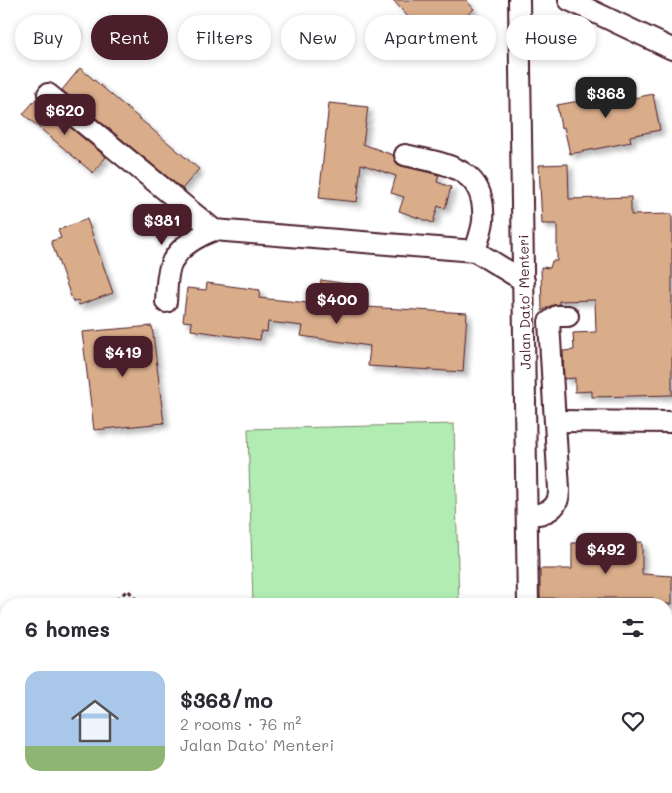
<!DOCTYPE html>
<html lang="en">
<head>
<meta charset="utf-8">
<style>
  :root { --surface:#fff; --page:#f7f7f7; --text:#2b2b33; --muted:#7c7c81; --accent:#4a1f2b }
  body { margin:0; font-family:Mali,sans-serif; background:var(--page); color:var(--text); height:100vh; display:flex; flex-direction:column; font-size:19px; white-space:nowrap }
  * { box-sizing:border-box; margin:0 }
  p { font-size:16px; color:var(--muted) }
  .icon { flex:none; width:28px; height:28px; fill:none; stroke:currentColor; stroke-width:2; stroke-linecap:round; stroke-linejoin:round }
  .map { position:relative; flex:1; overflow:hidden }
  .details { position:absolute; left:0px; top:598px; width:672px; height:196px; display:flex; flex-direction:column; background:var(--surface); border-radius:20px 20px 0 0; box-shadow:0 2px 8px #0003 }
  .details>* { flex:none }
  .top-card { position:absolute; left:15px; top:15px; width:642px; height:45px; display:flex; gap:10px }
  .price { position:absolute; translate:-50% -42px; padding:0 11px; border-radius:10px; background:var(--accent); color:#fff; font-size:16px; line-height:32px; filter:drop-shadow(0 1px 2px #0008) }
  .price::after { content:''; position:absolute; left:50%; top:30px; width:15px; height:11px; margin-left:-8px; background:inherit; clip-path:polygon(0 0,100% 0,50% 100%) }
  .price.current { background:#222; color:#fff }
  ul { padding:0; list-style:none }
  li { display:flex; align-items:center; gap:15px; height:125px; padding:0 25px }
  li span { display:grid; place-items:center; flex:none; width:140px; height:100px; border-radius:15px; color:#555 }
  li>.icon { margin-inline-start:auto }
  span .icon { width:60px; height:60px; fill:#fffc; stroke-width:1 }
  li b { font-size:21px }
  h2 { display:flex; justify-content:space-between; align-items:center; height:60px; padding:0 25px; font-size:21px }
  .chip { padding:0 18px; border-radius:22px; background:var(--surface); box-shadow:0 2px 8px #0003; font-size:18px; line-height:45px }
  .chip.current { background:var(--accent); color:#fff }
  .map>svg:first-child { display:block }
</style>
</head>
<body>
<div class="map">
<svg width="672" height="793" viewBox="0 0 672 793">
  <defs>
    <filter id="shadow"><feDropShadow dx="4.5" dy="4.5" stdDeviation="2.5" flood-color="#0004"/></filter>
  </defs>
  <rect width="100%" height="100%" fill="#fff"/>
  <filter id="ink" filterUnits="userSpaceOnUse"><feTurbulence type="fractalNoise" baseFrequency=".02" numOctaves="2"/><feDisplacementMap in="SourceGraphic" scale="10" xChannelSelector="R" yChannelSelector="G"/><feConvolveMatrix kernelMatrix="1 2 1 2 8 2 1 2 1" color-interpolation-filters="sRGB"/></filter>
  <g filter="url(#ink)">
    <polygon fill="#b1edb2" stroke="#7e866e" points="454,424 459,604 253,604 248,429"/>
    <g fill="#d9ac8a" stroke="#4a1f2b" filter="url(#shadow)">
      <polygon points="393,0 466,0 474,9 435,43 420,27 418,28"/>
      <polygon points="66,19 79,30 60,52 47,40"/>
      <polygon points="80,68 199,169 182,189 62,90"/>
      <polygon points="605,85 607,96 623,93 624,100 653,94 660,130 630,136 631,142 570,154 564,127 561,128 557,105 579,101 577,90"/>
      <polygon points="36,99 106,157 93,173 23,114"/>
      <polygon points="329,103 368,107 363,144 393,155 397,163 402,166 439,175 437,182 451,187 445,209 438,206 433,223 399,211 404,197 391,193 396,176 361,164 357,202 319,198"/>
      <polygon points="568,164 569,199 631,197 631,215 672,214 672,395 592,397 592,391 575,392 575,378 564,379 563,351 574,350 573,333 596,332 595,300 559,301 559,304 550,306 542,311 541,267 550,268 552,261 557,261 557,224 542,224 539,165"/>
      <polygon points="87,219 113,293 79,305 78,300 73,302 51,241 61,238 58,230"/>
      <polygon points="321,280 347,284 346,300 350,301 349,306 467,313 463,372 368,366 370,346 301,336 303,326 268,322 267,332 261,331 260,340 191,330 192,322 183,321 187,288 206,290 207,283 260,290 259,298 318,304"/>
      <polygon points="152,326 164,423 94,430 82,332"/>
      <polygon points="642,542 642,574 672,576 672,604 652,604 653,598 540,598 540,569 572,569 572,543"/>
    </g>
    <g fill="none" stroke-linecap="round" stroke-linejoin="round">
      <g stroke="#4a1f2b" stroke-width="24">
        <g id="minor">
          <polyline points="519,0 528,604"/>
          <polyline points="569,0 672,49"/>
          <polyline points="48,94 214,230 475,251 524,281"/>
          <path d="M405 155C445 164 487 167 483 221 482 230 478 241 475 251"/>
          <path d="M166 302C167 291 166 278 170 267 176 248 196 237 214 230"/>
          <polyline points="555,421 672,422"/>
          <path d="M527 514C546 516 560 508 559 489L549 322 557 316H568"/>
          <polyline points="244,788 249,793"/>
          <polyline points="531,788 531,793"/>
          <polyline points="56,793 63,788"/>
        </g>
      </g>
      <g stroke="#4a1f2b" stroke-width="3" stroke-dasharray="4 4" stroke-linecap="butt">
        <polyline points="110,604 128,590 140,604"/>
        <polyline points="0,684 6,680"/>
        <polyline points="299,788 304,793"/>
      </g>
      <use href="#minor" stroke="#fff" stroke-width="20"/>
    </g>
  </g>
  <g text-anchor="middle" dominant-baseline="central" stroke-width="5" stroke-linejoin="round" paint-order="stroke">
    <g font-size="14" fill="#4a1f2b" stroke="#fff">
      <text transform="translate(524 302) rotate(-91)">Jalan Dato' Menteri</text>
    </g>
  </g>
</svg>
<b class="price current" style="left:606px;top:119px">$368</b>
<b class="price" style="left:65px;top:136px">$620</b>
<b class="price" style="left:162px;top:246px">$381</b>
<b class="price" style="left:337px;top:325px">$400</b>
<b class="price" style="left:123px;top:378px">$419</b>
<b class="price" style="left:606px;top:575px">$492</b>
<div class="top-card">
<a class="chip">Buy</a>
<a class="chip current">Rent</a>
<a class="chip">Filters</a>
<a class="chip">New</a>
<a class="chip">Apartment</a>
<a class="chip">House</a>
</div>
<section class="details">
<h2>6 homes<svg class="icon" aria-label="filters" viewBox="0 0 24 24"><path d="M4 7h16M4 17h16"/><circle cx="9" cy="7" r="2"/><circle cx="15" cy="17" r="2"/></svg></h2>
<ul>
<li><span style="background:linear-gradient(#a9c7e8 75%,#8fb573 0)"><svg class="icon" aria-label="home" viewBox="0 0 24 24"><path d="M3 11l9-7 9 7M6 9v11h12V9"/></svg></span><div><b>$368/mo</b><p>2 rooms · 76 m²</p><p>Jalan Dato' Menteri</p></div><svg class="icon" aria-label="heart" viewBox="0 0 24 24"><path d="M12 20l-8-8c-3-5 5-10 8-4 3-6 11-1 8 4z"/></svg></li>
</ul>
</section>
</div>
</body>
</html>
